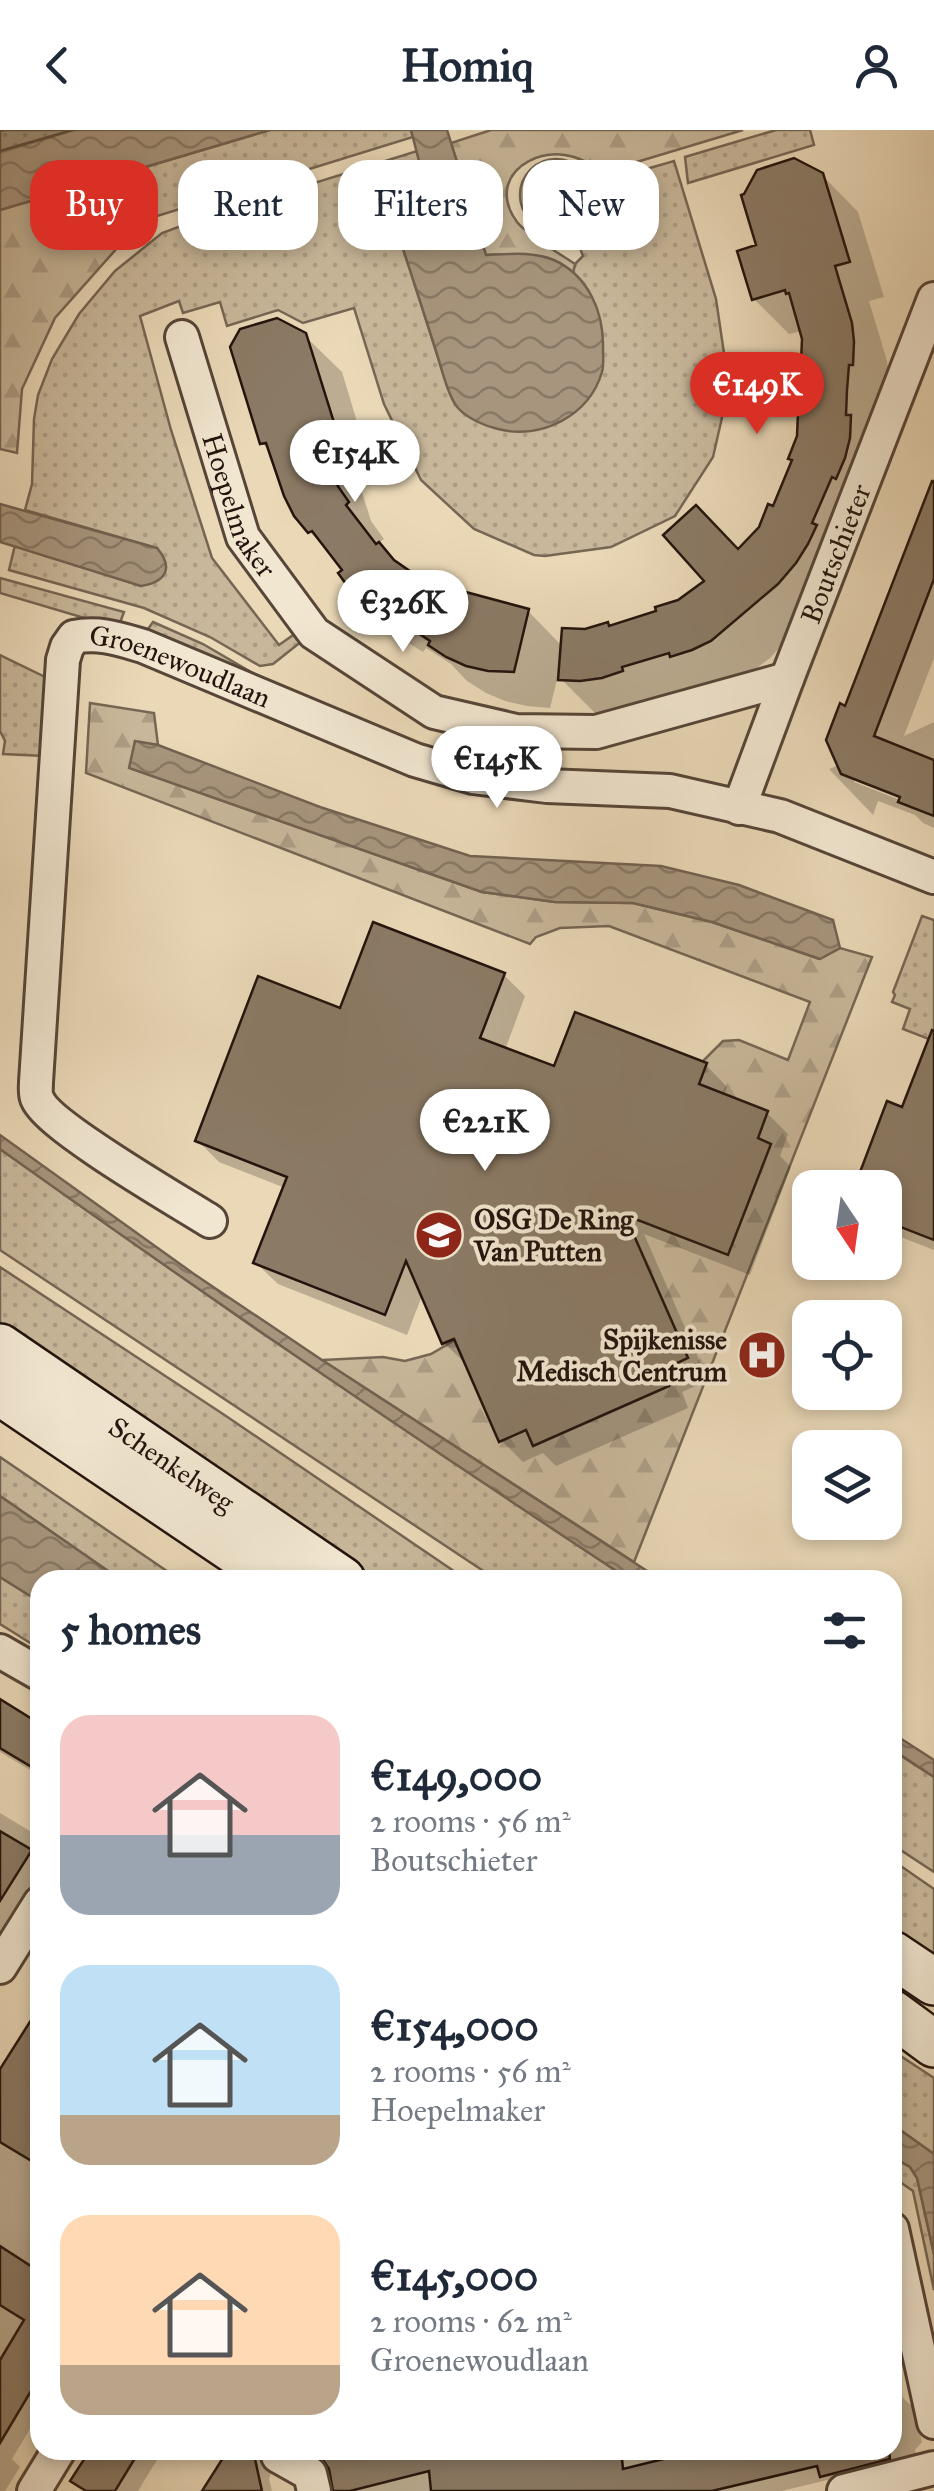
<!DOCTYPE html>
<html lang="en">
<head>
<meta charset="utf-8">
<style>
  :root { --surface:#fff; --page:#f6f6f7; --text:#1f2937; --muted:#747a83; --accent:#d93025 }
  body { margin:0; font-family:"IM FELL Great Primer",serif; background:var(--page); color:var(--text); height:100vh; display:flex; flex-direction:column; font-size:38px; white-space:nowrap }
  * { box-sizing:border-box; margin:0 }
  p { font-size:32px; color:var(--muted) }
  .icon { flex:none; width:55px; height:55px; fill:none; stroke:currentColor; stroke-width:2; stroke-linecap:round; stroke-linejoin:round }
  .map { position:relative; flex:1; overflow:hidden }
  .sheet { position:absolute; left:30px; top:1440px; width:872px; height:890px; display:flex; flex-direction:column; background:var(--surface); border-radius:30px; box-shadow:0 5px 15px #0003 }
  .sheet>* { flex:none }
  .guide { position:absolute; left:30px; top:30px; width:875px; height:90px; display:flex; gap:20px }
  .needle { width:65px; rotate:167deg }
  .buttons { position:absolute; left:792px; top:1040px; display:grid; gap:20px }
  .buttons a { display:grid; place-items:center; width:110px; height:110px; border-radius:20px; background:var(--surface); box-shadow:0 5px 15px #0003; font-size:50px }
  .price { position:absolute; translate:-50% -85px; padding:0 22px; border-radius:35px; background:#fff; color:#222; font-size:32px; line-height:65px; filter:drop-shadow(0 2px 5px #0008) }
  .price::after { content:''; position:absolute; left:50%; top:60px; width:30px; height:22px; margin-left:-15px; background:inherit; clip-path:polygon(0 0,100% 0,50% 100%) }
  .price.current { background:var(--accent); color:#fff }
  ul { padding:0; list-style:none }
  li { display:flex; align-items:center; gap:30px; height:250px; padding:0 30px }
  li span { display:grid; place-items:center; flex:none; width:280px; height:200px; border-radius:30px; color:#555 }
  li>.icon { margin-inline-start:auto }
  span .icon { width:120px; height:120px; fill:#fffc; stroke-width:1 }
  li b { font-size:42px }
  h2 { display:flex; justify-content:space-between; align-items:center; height:120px; padding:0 30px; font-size:42px }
  .tag { padding:0 35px; border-radius:30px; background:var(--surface); box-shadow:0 5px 15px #0003; font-size:35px; line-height:90px }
  .tag.current { background:var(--accent); color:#fff }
  header { display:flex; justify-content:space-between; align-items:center; height:130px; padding:0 30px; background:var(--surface); font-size:45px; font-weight:800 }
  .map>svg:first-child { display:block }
</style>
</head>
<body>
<header><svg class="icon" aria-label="back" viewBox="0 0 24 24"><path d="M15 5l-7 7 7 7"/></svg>Homiq<svg class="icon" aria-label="person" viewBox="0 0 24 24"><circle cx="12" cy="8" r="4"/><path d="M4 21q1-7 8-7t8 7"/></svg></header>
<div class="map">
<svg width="934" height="2361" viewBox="0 0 934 2361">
  <defs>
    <pattern id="grass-dots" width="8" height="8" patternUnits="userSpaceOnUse" patternTransform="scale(2.5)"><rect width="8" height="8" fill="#c8b79a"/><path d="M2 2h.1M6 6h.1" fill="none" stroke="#ac9c84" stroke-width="1.8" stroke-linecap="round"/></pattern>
    <pattern id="forest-firs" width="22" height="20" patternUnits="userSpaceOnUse" patternTransform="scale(2.5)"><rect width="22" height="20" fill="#c8b79a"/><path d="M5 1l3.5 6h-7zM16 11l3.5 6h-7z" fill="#ac9c84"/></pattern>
    <pattern id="water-waves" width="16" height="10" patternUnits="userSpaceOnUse" patternTransform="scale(2.5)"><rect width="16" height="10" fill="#a7957d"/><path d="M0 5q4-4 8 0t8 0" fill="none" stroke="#887865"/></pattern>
  </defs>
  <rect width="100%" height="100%" fill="#ead8b7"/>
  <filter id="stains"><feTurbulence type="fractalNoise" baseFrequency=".002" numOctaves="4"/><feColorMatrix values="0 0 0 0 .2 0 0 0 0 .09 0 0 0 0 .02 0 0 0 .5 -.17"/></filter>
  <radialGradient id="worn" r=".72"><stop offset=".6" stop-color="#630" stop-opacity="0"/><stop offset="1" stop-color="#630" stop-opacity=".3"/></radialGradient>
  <g fill="url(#grass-dots)" stroke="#766654" stroke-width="2.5">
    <polygon points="4,0 73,0 0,21 0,1"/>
    <polygon points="270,0 411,0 413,7 154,87 139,39"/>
    <polygon points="776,0 810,0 814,15 688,53 685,27"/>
    <path d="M417 21 426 58 419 76 394 90 444 246 584 154 573 143 575 134 583 126C572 103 594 99 601 79 604 70 603 62 601 52L674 31 716 169 729 257 713 327 675 386 611 417 545 426 534 425 474 399 421 350 384 274 354 178 303 193 278 180 227 196 220 172 183 183 179 171 140 186 171 300 212 428 279 515 296 503 302 511 273 534 260 536 210 507 144 478 9 440 15 415 141 456 157 418 25 380 32 354 34 289 38 265 52 229 79 184 115 141 162 103 208 86Z"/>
    <circle cx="556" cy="65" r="36"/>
    <polygon points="0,448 124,482 118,498 0,463"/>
    <polygon points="153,492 203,514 261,548 258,552 143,506"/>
    <polygon points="0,525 45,547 49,553 44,626 3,624 5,611 0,601"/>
    <polygon points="922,786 934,790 934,911 903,899 910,879 892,872 895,865 893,862"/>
    <polygon points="0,1019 256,1199 630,1450 497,1450 3,1122 0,1120"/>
    <polygon points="0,1137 226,1286 467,1450 372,1450 0,1197"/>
    <polygon points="0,1327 180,1450 121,1450 0,1366"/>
    <polygon points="0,1447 40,1472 40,1519 0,1494"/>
    <polygon points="892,1620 934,1647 934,1742 893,1715"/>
    <polygon points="892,1730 934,1759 934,1832 893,1804"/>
    <polygon points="893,1921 934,1948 934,2024 893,1995"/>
    <polygon points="892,2027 910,2037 917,2048 934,2124 934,2160 913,2061 893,2047"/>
  </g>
  <g fill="url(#forest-firs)" stroke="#766654" stroke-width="2.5">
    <path d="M491 0H743L600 43C560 0 478 38 517 92 526 104 560 124 575 134L573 143C543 122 521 123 486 125L451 13Z"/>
    <polygon points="139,39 154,87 118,117 55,188 22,259 17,323 0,319 0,80"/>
    <polygon points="90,573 154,583 158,615 135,612 130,638 482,762 555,772 633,773 712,792 819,829 840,818 872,827 634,1432 322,1230 383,1227 405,1231 431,1224 460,1207 613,1068 658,1058 704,930 723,911 739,910 788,930 810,872 609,796 560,798 536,807 530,814 86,643"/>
  </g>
  <g fill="url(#water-waves)" stroke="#736150" stroke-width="2.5">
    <polygon points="73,0 270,0 0,80 0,21"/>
    <path d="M411 0H447L486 125C509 124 533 121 554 130 589 146 604 183 603 219 603 226 604 235 602 242 589 286 541 310 498 299 485 296 468 289 458 278 448 267 441 236 436 221 422 177 408 133 393 89L418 76 426 58Z"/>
    <path d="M0 374 157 418C174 438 166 452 141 456L0 412Z"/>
    <polygon points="135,611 158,615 320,677 470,726 661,736 739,755 833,790 840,818 820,829 712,792 633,773 555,772 482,762 129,638"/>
    <path d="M0 1005 194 1144 322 1230 661 1450H630C417 1310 207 1167 0 1019Z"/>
    <polygon points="0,1366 121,1450 40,1450 40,1472 0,1447"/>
    <polygon points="892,1603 934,1630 934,1647 893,1620"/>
    <polygon points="893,1995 934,2024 934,2124 917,2048 910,2037 893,2027"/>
  </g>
  <g fill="#0003" fill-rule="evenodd">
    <polygon points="0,0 78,0 0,24"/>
    <polygon points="822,45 858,82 884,167 869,171 887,231 889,248 884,344 872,383 867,381 847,429 851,432 840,457 813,489 789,507 770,528 746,546 617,585 596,584 558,546 550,578 527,576 505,571 486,563 467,551 451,534 426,518 423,522 407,512 353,459 346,441 310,402 273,324 262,313 304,205 342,242 370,335 356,340 356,343 371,391 384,409 380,412 404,440 430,463 454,479 528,481 563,517 679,472 739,422 774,379 794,332 805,285 808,236 803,232 802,201 789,204 754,169 759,117"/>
    <path d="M934 352V528L904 606 934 592V698L923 693 915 685 878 671 873 685 829 639 839 635 846 579ZM854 647 912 670 910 674 854 652Z"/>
    <polygon points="504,845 525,866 505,920 556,940 706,935 727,957 724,966 767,983 788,1004 780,1026 791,1037 750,1145 644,1104 708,1250 682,1262 688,1278 556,1336 543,1323 523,1332 501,1310 466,1234 444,1213 423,1163 407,1205 278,1154 256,1133 285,1058 219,1032 198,1011 341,882"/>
    <polygon points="934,902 934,1120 885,1101 885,1058"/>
    <polygon points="0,1572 40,1597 40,1646 0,1622"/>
    <polygon points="0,1683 40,1707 40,1744 0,1808"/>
    <polygon points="40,1880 40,2031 30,2048 40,2054 40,2282 12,2329 20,2337 5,2361 0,2361 0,1945"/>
    <polygon points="892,2223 903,2268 914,2278 922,2312 915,2320 918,2330 836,2360 827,2350 782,2361 336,2361 334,2339 298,2320 892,2320"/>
    <polygon points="93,2320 163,2320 138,2361 84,2361 74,2351"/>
    <polygon points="165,2320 182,2320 178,2328"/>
    <polygon points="229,2320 279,2320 269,2349 272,2361 222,2361"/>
  </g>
  <g fill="#8b7a65" stroke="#24140d" stroke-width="2.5">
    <polygon points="794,28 823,43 850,132 835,136 852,193 854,211 853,235 849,235 847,260 846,285 851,285 850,308 845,328 836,349 832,347 812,393 817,395 808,414 796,433 778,454 711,511 692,520 670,527 669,523 622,537 623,541 602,548 580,551 558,550 562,498 585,499 608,492 609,496 656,481 655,477 678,470 704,451 663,405 696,375 738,419 759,397 768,374 773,376 792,330 788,329 797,306 798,282 803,282 805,233 801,233 802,209 789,163 786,164 785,160 752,170 737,121 756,115 741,65 744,64 757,40"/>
    <polygon points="277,188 306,203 336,299 322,304 323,306 321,307 335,352 349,372 346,375 376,414 379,412 394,430 414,444 412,448 453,475 462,461 529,479 514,542 488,541 466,536 446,527 428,515 430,511 389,484 386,488 367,476 351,461 338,443 342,440 312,401 308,403 294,386 284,366 266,313 260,314 230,217 240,199"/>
    <polygon points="932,351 934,351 934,449 874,606 934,630 934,686 898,672 900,667 841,644 826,610 840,573 845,576"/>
    <polygon points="373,792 505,843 480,908 554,936 575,882 707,933 699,954 768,981 758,1008 771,1014 728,1125 625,1085 688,1228 662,1240 669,1256 533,1316 526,1300 499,1312 454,1209 442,1214 406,1131 385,1185 253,1133 287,1047 195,1011 258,846 340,878"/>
    <polygon points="932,900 934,901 934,1110 885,1091 885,1058 854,1058 887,971 902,977"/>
    <polygon points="0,1569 40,1594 40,1642 0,1618"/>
    <polygon points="0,1701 32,1720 0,1771"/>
    <polygon points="40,1876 40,2036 0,2012 0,1939"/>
    <polygon points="0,2116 40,2142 40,2246 0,2313 0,2230 24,2190 0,2175"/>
    <polygon points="90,2320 140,2320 115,2361 86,2361 70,2351"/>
    <polygon points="228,2320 253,2320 262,2361 202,2361"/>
    <polygon points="319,2320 621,2320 623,2339 700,2320 889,2320 890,2329 820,2347 817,2336 712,2361 431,2361 429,2341 350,2361 333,2361 329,2339 321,2327"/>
  </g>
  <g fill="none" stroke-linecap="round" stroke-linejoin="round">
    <g stroke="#564538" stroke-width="38">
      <g id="street">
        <path id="s1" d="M182 207 243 407 314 503 434 582 516 601 596 602 787 549"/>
        <path id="s2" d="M739 678 787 549 934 169"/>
        <path id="s3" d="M210 1091C180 1072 46 995 37 968 35 963 36 957 36 952L63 530 67 517 74 507C99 502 119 509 143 516L415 630 473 647 547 656 670 661 780 686 934 747"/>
        <polyline points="0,1521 40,1544"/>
        <polyline points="0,1837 40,1773"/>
        <polyline points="892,2099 934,2292"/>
        <polyline points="278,2326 310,2344 314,2361"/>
        <polyline points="34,2361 59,2320"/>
        <polyline points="844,2361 934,2338"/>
      </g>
    </g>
    <g stroke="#24140d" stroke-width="50">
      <g id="secondary">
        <path id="s4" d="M0 1217 342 1450"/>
        <polyline points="0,1262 278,1450"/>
        <polyline points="892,1824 934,1852"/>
        <polyline points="892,1883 934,1914"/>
      </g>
    </g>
    <use href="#street" stroke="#f1e6d0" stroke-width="32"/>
    <use href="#secondary" stroke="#f1e6d0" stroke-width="45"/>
  </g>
  <defs>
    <g id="school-disc" transform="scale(2.5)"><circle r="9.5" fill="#8f2418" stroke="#f1e6d0"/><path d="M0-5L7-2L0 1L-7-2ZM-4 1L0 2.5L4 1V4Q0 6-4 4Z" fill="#fff"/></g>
    <g id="hospital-disc" transform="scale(2.5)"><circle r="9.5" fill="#8f2418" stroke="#f1e6d0"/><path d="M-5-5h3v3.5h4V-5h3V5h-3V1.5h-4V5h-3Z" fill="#fff"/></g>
  </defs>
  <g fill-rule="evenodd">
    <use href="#school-disc" x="439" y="1105"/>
    <use href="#hospital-disc" x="762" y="1225"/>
  </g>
  <g text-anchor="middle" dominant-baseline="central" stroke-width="8" stroke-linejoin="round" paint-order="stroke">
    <g font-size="28" fill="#24140d" stroke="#f1e6d0">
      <text stroke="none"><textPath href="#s1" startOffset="178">Hoepelmaker</textPath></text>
      <text stroke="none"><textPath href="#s2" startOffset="272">Boutschieter</textPath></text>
      <text stroke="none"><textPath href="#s3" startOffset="790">Groenewoudlaan</textPath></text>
      <text stroke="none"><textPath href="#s4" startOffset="208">Schenkelweg</textPath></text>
    </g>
    <g font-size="28" font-weight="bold" fill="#24140d" stroke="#f1e6d0" text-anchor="start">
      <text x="474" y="1089">OSG De Ring<tspan x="474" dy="32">Van Putten</tspan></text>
      <text x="727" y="1209" text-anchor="end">Spijkenisse<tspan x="727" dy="32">Medisch Centrum</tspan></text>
    </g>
  </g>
  <rect width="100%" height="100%" filter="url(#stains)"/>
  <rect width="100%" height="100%" fill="url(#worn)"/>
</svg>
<div class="buttons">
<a><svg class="needle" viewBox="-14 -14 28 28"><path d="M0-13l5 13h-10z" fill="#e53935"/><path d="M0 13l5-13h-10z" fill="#747a83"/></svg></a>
<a><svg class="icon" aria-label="locate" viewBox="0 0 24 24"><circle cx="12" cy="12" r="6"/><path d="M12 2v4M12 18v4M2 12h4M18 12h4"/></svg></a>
<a><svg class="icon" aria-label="layers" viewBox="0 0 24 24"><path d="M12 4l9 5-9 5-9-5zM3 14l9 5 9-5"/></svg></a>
</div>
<b class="price current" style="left:757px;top:307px">€149K</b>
<b class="price" style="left:355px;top:375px">€154K</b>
<b class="price" style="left:403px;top:525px">€326K</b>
<b class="price" style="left:497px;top:681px">€145K</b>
<b class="price" style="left:485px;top:1044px">€221K</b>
<div class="guide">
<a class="tag current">Buy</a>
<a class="tag">Rent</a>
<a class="tag">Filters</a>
<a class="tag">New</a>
</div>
<section class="sheet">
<h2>5 homes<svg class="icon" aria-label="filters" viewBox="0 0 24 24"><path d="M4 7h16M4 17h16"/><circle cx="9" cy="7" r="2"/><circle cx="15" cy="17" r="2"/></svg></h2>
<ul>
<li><span style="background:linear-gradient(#f6c9c9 60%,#9aa5b1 0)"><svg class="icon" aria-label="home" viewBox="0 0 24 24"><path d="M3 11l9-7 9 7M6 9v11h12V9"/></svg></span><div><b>€149,000</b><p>2 rooms · 56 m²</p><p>Boutschieter</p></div></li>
<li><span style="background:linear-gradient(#bfe0f5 75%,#b9a48a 0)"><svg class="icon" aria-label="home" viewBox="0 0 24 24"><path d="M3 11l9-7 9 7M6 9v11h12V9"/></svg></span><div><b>€154,000</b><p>2 rooms · 56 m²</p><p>Hoepelmaker</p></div></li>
<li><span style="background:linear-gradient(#ffd9b3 75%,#b9a48a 0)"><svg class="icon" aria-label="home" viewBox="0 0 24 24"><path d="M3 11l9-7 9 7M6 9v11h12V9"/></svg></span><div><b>€145,000</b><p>2 rooms · 62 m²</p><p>Groenewoudlaan</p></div></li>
</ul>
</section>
</div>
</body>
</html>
